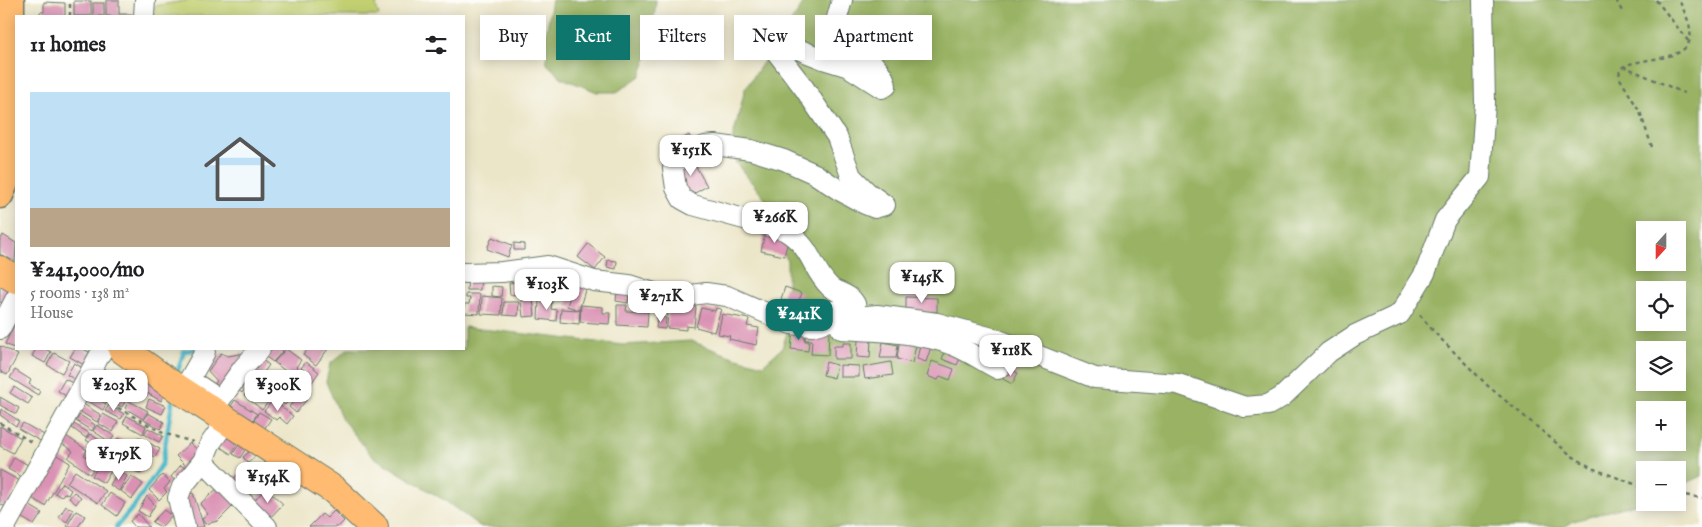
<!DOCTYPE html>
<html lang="en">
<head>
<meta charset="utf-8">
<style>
  :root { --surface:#fff; --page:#f6f6f6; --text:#202124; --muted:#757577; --line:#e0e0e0; --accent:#0f766e }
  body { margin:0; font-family:"IM FELL English",serif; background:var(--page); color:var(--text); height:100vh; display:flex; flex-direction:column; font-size:19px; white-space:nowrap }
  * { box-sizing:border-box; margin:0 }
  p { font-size:16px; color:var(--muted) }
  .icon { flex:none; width:28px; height:28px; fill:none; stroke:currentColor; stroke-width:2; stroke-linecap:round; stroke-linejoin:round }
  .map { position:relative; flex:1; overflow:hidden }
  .drawer { position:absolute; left:15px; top:15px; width:450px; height:335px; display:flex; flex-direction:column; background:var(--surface); border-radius:0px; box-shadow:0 2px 12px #0003 }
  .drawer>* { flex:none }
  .guide { position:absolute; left:480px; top:15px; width:475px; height:45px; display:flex; gap:10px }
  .needle { width:32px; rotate:201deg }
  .fabs { position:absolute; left:1636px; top:221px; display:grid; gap:10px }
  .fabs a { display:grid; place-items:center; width:50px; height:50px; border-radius:0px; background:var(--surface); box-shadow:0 2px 12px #0003; font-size:25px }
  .price { position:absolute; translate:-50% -42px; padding:0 11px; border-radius:10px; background:#fff; color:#222; font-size:16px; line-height:32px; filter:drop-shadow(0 1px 2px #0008) }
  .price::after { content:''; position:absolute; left:50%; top:30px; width:15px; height:11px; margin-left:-8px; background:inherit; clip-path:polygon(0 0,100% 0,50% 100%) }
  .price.on { background:var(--accent); color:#fff }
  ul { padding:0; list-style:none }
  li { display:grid; align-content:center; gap:10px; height:265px; padding:0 15px }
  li+li { border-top:1px solid var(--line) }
  li span { display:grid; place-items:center; height:155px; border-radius:0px; color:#555 }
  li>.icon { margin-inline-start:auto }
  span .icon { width:90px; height:90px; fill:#fffc; stroke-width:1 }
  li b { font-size:21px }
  h2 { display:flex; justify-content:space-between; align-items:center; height:60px; padding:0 15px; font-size:21px }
  .pill { padding:0 18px; border-radius:0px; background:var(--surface); box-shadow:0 2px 12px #0003; font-size:18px; line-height:45px }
  .pill.on { background:var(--accent); color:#fff }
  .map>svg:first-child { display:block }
</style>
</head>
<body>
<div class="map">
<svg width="1702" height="527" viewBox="0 0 1702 527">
  <rect width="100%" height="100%" fill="#fdfcf7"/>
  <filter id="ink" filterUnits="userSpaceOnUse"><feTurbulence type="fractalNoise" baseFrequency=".02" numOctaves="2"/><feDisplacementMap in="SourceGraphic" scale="10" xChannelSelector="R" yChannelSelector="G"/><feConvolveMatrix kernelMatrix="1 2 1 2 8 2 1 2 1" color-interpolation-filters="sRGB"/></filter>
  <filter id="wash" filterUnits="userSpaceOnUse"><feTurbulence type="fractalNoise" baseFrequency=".0096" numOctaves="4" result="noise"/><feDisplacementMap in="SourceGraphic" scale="20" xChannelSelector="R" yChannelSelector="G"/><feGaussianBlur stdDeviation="1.12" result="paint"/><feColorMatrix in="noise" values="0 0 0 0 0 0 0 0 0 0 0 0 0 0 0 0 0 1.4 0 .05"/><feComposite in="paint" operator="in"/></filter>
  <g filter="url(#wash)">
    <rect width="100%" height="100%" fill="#ece6c9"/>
    <polygon fill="#c2d072" stroke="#708653" points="190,0 379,0 376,6 379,16 153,16 155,6"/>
    <g fill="#99b264" stroke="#5c784c" fill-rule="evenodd">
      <polygon points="552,0 656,0 651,48 640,76 617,92 597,92 562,78 547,64 546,35"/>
      <path d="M806 0H1702V476L1678 487V470H1645V501L1574 521 1564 527H481L444 500 372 456 342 419 326 382 330 364 348 349H464V327L623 345 691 341 733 357 763 365 782 348 788 330 787 261 769 204 736 163 732 141 745 89ZM1645 230H1678V262H1645ZM1645 290H1678V322H1645ZM1645 350H1678V382H1645ZM1645 410H1678V442H1645Z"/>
    </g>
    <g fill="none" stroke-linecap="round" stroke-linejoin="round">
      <g stroke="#51bbce" stroke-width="4.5">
        <polyline points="176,377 184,351 199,349"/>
        <polyline points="116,527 135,505 162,464 173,397"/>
      </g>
    </g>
    <g id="blocks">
      <g fill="#da91b3">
        <polygon points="106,0 119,0 119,14 132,14 132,16 106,16"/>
        <rect x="74" y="1" width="17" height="15"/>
        <polygon points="44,2 65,3 65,16 40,16 40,12 44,12"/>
        <rect x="93" y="3" width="11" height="13"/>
        <polygon points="689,135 694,145 682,152 677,142"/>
        <polygon points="691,158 707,186 690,196 677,174 679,164"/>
        <polygon points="765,233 789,238 784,256 761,251"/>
        <polygon points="3,235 16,243 15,263 0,254 0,241"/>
        <polygon points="492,237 512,245 508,257 487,249"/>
        <polygon points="514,243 524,244 524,250 514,250"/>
        <polygon points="588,244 605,257 595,270 578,257"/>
        <polygon points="608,260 617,261 616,269 607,267"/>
        <polygon points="545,270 547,293 535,293 534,271"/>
        <polygon points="468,275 481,276 480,290 467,290"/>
        <polygon points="523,275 530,275 532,293 510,295 509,283 524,282"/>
        <polygon points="555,276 566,279 561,295 551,292"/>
        <polygon points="574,283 586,287 579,310 567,306"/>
        <polygon points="0,285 13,289 5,304 0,302"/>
        <polygon points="492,286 502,287 501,297 492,296"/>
        <polygon points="785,287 802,293 797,305 781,299"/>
        <polygon points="617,291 629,293 628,303 616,301"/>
        <polygon points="466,294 480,294 479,314 464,313 464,304 469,304 470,298 466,298"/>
        <polygon points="482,296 502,298 501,315 481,314"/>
        <polygon points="906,297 937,298 937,312 906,311"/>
        <polygon points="533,299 535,316 523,317 521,300"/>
        <polygon points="539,300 552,301 551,309 557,310 556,321 538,319"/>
        <polygon points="504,302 519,302 518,316 503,315"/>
        <polygon points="581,305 603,307 603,313 610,313 609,324 580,322"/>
        <polygon points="617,305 627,305 626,311 648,312 647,327 617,325"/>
        <polygon points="673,305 696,307 694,327 686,326 686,330 667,328 668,310 673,310"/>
        <polygon points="701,308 715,311 716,308 721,309 714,332 696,327"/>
        <polygon points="561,309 580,310 579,324 560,322"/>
        <polygon points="722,314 749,319 747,326 759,328 756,345 729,339 730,336 718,334"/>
        <polygon points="657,317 666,318 665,329 656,328"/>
        <polygon points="16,321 16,349 5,344"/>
        <polygon points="793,329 805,331 804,341 809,341 808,351 791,349"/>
        <polygon points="806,330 829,333 828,355 811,354 812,340 805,340"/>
        <polygon points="900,337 916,346 912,363 897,359"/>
        <polygon points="858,339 871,339 870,358 857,357"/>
        <polygon points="921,340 932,344 926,362 917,359"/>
        <polygon points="883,342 898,345 896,358 880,358"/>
        <polygon points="843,343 851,343 851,359 834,359 834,346 843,346"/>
        <polygon points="0,346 18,355 7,375 0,371"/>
        <polygon points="946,348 962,354 957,365 942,359"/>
        <polygon points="36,349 45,349 51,352 45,363 32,356"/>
        <polygon points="75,349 83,349 93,354 86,366 70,357"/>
        <polygon points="268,349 281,349 283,351 273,362 263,355"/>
        <polygon points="286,349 301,360 296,367 300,371 294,378 274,362"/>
        <polygon points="308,349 328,349 316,365 303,355"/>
        <polygon points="54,353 69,361 62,373 47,365"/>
        <polygon points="221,353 228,356 245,353 219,392 212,388 217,381 208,371"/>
        <polygon points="261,359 269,365 262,375 265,376 254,390 268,402 262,410 244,395 251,387 248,385 242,393 234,386"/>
        <polygon points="932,361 954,369 950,380 940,376 938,380 927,376"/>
        <polygon points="306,362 319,372 308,388 299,382 306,371 301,368"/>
        <polygon points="826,362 837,365 834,378 823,375"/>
        <polygon points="891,362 893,375 865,379 863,367"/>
        <polygon points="74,363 86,370 80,382 67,375"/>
        <polygon points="840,365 859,366 859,377 840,377"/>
        <polygon points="15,370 31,380 29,384 40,391 38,395 10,378"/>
        <polygon points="1012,370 1018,373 1012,384 1003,379 1006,373 1009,375"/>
        <polygon points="140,375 167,390 161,401 147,393 146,396 132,388"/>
        <polygon points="65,379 78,386 71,399 58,391"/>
        <polygon points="285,379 298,390 285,405 272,394"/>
        <polygon points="95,381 112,391 107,399 90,390"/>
        <polygon points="14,387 32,398 28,404 10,393"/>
        <polygon points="113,393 126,400 122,407 109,400"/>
        <polygon points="300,393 307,399 296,413 289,407"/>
        <polygon points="87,394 106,404 103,410 84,399"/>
        <polygon points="0,397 19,408 16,414 0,405"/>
        <polygon points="149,399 166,406 162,414 146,407"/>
        <polygon points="235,400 257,414 250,425 228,411"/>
        <polygon points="273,400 293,416 287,424 279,417 276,420 264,411"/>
        <polygon points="129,401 148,411 143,419 125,408"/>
        <polygon points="83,404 101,415 97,422 79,411"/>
        <polygon points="109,405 124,414 121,419 105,411"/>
        <polygon points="1,409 19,421 16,426 0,415"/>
        <polygon points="259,412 271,419 262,432 251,425"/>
        <polygon points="148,413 164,422 160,429 144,420"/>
        <polygon points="103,414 118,422 113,432 98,423"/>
        <polygon points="80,415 95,425 92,431 76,421"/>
        <polygon points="127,416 146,426 143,434 123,423"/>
        <polygon points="23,423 46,436 42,442 19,429"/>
        <polygon points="74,424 89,433 86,438 72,428"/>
        <polygon points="97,425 114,436 110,442 93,431"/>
        <polygon points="0,426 21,438 13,453 0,446"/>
        <polygon points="148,428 163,436 159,442 144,434"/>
        <polygon points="90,434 108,446 104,452 86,440"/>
        <polygon points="226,435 238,443 231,454 219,446"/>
        <polygon points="66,436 87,450 84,455 97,464 90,474 68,458 73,451 61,443"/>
        <polygon points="138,437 160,449 155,457 133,445"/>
        <polygon points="118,438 134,448 129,455 113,445"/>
        <polygon points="190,443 203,455 190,470 176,456"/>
        <polygon points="240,443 247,447 240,458 233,454"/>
        <polygon points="110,448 127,458 122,466 105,455"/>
        <polygon points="251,450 256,456 248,463 243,457"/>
        <polygon points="135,452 148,460 140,474 127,466"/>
        <polygon points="55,454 70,463 45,506 30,497"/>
        <polygon points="14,457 28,465 22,477 8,469"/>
        <polygon points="103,459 114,466 104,483 92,476"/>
        <polygon points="181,465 190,472 179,484 171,477"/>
        <polygon points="265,465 273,474 258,488 255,484 251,489 253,491 247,497 232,480 246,467 250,471 255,466 259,471"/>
        <polygon points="0,470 20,481 6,507 0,504"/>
        <polygon points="75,471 106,491 98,503 67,483"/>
        <polygon points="118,471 127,476 119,491 110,485"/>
        <polygon points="162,475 170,482 164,489 167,492 159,500 149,490"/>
        <polygon points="131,476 143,484 132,499 121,491"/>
        <polygon points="62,483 71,490 68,495 64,493 61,497 55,493"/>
        <polygon points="220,486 236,503 218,521 205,524 202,519 208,514 200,504"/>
        <polygon points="266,488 283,504 269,519 252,503"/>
        <polygon points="74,492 81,497 76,504 69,498"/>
        <polygon points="110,493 125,503 117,516 102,505"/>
        <polygon points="193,493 204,527 192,527 182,497"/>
        <polygon points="147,496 155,505 148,517 138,511"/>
        <polygon points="27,504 42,513 34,525 19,516"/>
        <polygon points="66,506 73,510 67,522 59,517"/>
        <polygon points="173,509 176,511 161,527 152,522 164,510 169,514"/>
        <polygon points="76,511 85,516 78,527 69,527 67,526"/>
        <polygon points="334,511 344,521 338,527 309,527 322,514 327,518"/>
        <polygon points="138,514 149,527 135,527 130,521"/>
      </g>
    </g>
  </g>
  <g filter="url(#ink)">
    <use href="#blocks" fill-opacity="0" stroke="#677868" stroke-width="1"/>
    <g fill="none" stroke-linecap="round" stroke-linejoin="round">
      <g stroke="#677868" stroke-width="22">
        <g id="minor">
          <polyline points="144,16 145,0"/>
          <polyline points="464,273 502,272 548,266 594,281 629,285 669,298 706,293 727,296 791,324 812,326 837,319 877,315 937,323 996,339 1095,378 1178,384 1245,407 1268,405 1282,397 1329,352 1355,335 1400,314 1425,273 1445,220 1480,177 1485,103 1483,0"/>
          <path d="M831 311 852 307 855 304C850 294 837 293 830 287 810 268 814 248 784 230L693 205 682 199 676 188 673 168 676 161 705 146 715 145 751 150 784 160 815 174 839 190 865 204 875 208 885 205 867 192 851 176 837 137 804 88 771 45 775 40 823 59 849 67 882 88 886 86C886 68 845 42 835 25L842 0"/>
          <polyline points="0,329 16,298"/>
          <path d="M841 329C878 331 917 332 953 345 968 351 983 361 998 369"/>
          <polyline points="189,380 205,352"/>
          <polyline points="199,386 220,400 243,368 260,349"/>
          <polyline points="203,461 267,527"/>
          <polyline points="5,527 103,349"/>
          <polyline points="185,527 178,498 182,487 203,461 210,444 227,420"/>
        </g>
      </g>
      <g stroke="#677868" stroke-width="29">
        <polyline id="major" points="0,195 9,174 11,158 11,0"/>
      </g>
      <g stroke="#677868" stroke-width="30">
        <g id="highway">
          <polyline points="0,270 16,279"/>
          <polyline points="122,349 168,382 334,490 374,527"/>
        </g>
      </g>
      <g stroke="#677868" stroke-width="2.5" stroke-dasharray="4 4" stroke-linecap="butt">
        <polyline points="1616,0 1623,13"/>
        <polyline points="1656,0 1689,42"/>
        <polyline points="70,16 70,0"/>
        <polyline points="1623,66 1684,93"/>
        <path d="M1652 147 1640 112 1619 77 1620 69C1638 54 1696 66 1690 29 1689 20 1683 9 1679 0"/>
        <polyline points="1420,315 1435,333 1488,386 1572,456 1594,469 1645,488"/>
        <polyline points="97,396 163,433 193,442"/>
        <polyline points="0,423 33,443"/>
        <polyline points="1678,494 1702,498"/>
      </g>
      <use href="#minor" stroke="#fff" stroke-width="20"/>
      <use href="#major" stroke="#febb71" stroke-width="26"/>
      <use href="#highway" stroke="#febb71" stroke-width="28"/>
    </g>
  </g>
</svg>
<div class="fabs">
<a><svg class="needle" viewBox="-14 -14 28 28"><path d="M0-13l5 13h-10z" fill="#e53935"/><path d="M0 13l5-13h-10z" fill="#757577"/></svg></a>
<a><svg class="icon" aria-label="locate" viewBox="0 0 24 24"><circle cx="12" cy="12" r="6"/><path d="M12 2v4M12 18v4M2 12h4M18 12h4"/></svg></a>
<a><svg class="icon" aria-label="layers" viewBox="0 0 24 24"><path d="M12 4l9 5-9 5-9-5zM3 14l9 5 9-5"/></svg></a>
<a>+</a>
<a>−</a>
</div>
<b class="price" style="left:691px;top:177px">¥151K</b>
<b class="price" style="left:775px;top:244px">¥266K</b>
<b class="price" style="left:922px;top:304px">¥145K</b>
<b class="price" style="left:547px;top:311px">¥103K</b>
<b class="price" style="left:661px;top:323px">¥271K</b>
<b class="price on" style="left:799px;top:341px">¥241K</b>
<b class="price" style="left:1011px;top:377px">¥118K</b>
<b class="price" style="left:114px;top:412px">¥203K</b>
<b class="price" style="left:278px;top:412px">¥300K</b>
<b class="price" style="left:119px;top:481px">¥179K</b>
<b class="price" style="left:268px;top:504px">¥154K</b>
<div class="guide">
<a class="pill">Buy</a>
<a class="pill on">Rent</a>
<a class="pill">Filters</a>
<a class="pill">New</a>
<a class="pill">Apartment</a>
</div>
<section class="drawer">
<h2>11 homes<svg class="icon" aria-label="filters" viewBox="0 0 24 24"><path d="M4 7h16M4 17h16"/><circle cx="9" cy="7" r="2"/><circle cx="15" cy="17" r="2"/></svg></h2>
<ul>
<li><span style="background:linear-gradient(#bfe0f5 75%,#b9a48a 0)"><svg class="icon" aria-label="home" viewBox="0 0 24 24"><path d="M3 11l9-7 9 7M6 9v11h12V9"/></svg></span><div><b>¥241,000/mo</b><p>5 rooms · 138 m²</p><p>House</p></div></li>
</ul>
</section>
</div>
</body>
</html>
